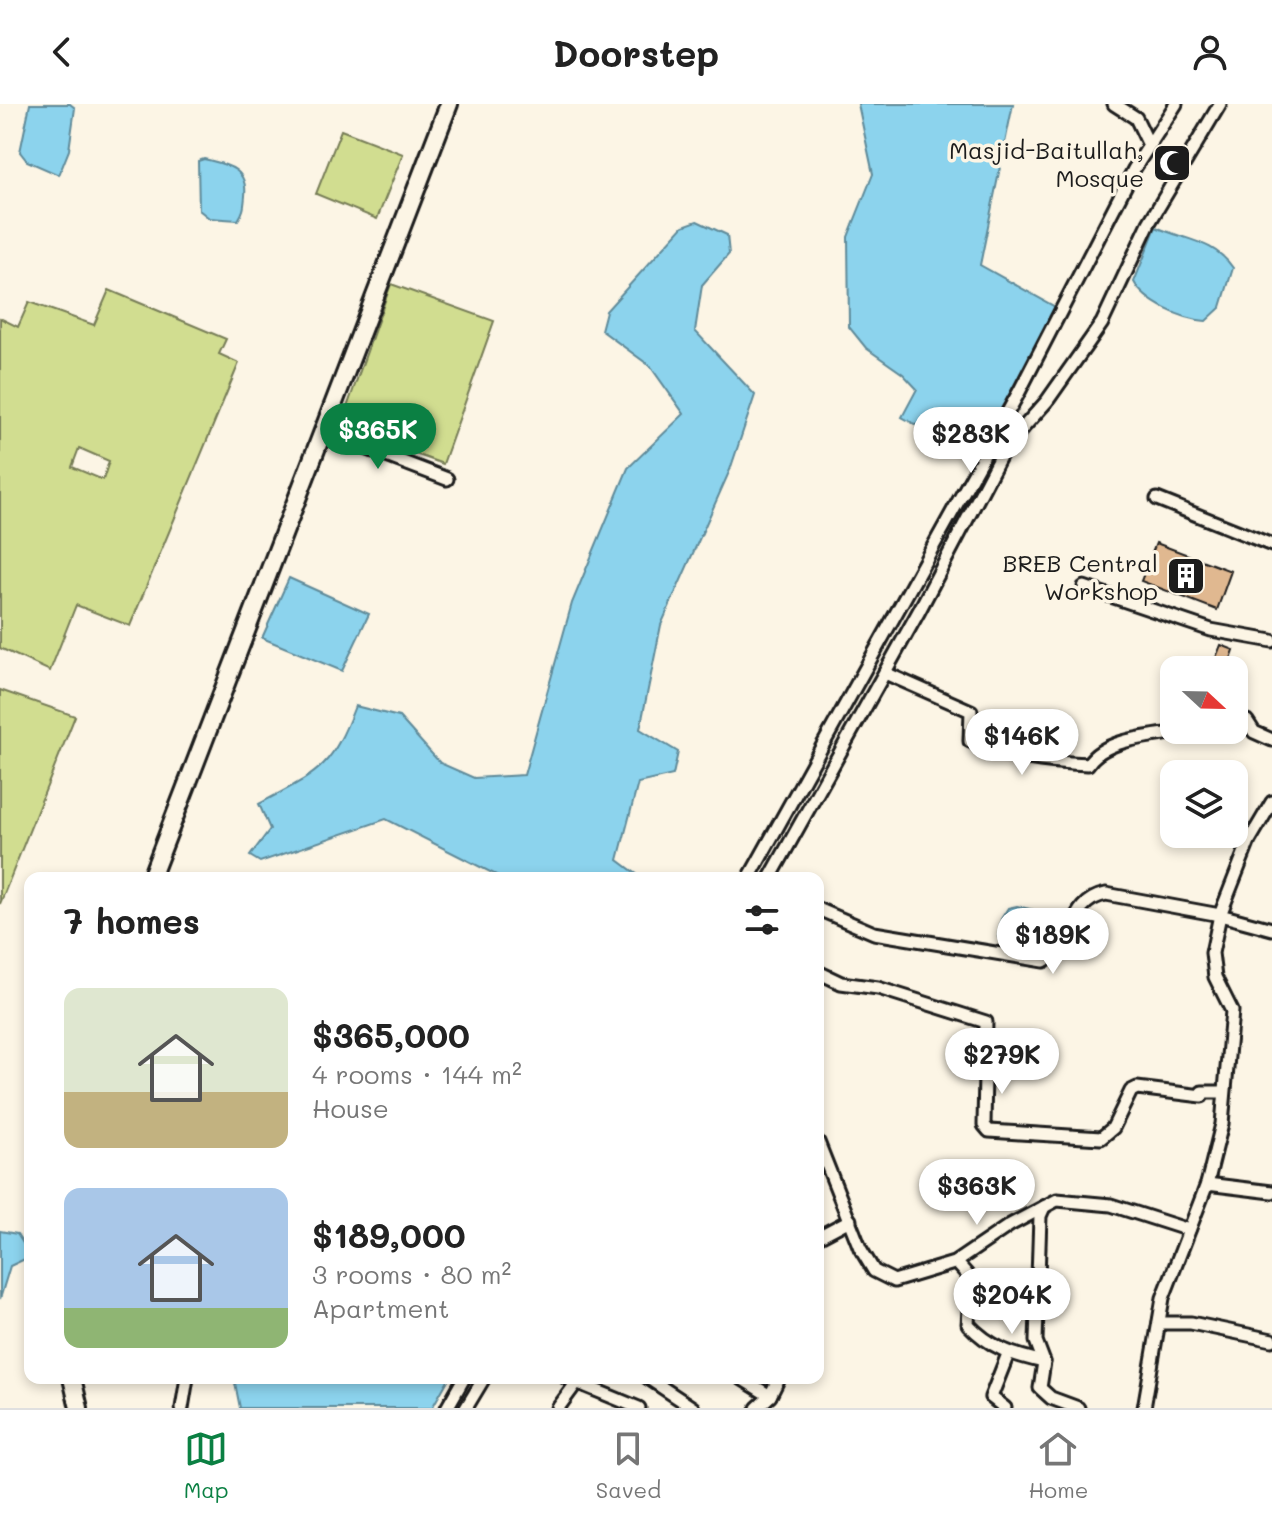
<!DOCTYPE html>
<html lang="en">
<head>
<meta charset="utf-8">
<style>
  :root { --surface:#fff; --page:#f2f2f2; --text:#222; --muted:#767676; --line:#e0e0e0; --accent:#0b8043 }
  body { margin:0; font-family:Mali,sans-serif; background:var(--page); color:var(--text); height:100vh; display:flex; flex-direction:column; font-size:30px; white-space:nowrap }
  * { box-sizing:border-box; margin:0 }
  p { font-size:26px; color:var(--muted) }
  .icon { flex:none; width:44px; height:44px; fill:none; stroke:currentColor; stroke-width:2; stroke-linecap:round; stroke-linejoin:round }
  .map { position:relative; flex:1; overflow:hidden }
  .panel { position:absolute; left:24px; top:768px; width:800px; height:512px; display:flex; flex-direction:column; background:var(--surface); border-radius:16px; box-shadow:0 4px 12px #0003 }
  .panel>* { flex:none }
  .needle { width:52px; rotate:112deg }
  .tools { position:absolute; left:1160px; top:552px; display:grid; gap:16px }
  .tools a { display:grid; place-items:center; width:88px; height:88px; border-radius:16px; background:var(--surface); box-shadow:0 4px 12px #0003; font-size:40px }
  .price { position:absolute; translate:-50% -68px; padding:0 18px; border-radius:28px; background:#fff; color:#222; font-size:26px; line-height:52px; filter:drop-shadow(0 2px 4px #0008) }
  .price::after { content:''; position:absolute; left:50%; top:48px; width:24px; height:18px; margin-left:-12px; background:inherit; clip-path:polygon(0 0,100% 0,50% 100%) }
  .price.selected { background:var(--accent); color:#fff }
  ul { padding:0; list-style:none }
  li { display:flex; align-items:center; gap:24px; height:200px; padding:0 40px }
  li span { display:grid; place-items:center; flex:none; width:224px; height:160px; border-radius:16px; color:#555 }
  li>.icon { margin-inline-start:auto }
  span .icon { width:96px; height:96px; fill:#fffc; stroke-width:1 }
  li b { font-size:34px }
  h2 { display:flex; justify-content:space-between; align-items:center; height:96px; padding:0 40px; font-size:34px }
  header { display:flex; justify-content:space-between; align-items:center; height:104px; padding:0 40px; background:var(--surface); font-size:36px; font-weight:800 }
  .tab-bar { display:flex; justify-content:space-around; align-items:center; height:112px; border-top:2px solid var(--line); background:var(--surface); font-size:22px; color:var(--muted) }
  .tab-bar a { display:grid; justify-items:center; gap:4px }
  .tab-bar .selected { color:var(--accent) }
  .map>svg:first-child { display:block }
</style>
</head>
<body>
<header><svg class="icon" aria-label="back" viewBox="0 0 24 24"><path d="M15 5l-7 7 7 7"/></svg>Doorstep<svg class="icon" aria-label="person" viewBox="0 0 24 24"><circle cx="12" cy="8" r="4"/><path d="M4 21q1-7 8-7t8 7"/></svg></header>
<div class="map">
<svg width="1272" height="1304" viewBox="0 0 1272 1304">
  <rect width="100%" height="100%" fill="#fcf5e5"/>
  <filter id="ink" filterUnits="userSpaceOnUse"><feTurbulence type="fractalNoise" baseFrequency=".0125" numOctaves="2"/><feDisplacementMap in="SourceGraphic" scale="16" xChannelSelector="R" yChannelSelector="G"/><feConvolveMatrix kernelMatrix="1 2 1 2 8 2 1 2 1" color-interpolation-filters="sRGB"/></filter>
  <g filter="url(#ink)">
    <g fill="#d1dd90" stroke="#767c56" stroke-width="2" fill-rule="evenodd">
      <polygon points="341,26 403,50 377,115 316,90"/>
      <polygon points="391,180 494,217 443,360 340,323"/>
      <path d="M109 186 226 235 219 250 239 259 130 522 76 501 50 567 0 544V214L18 223 29 198 94 221ZM79 344 109 357 103 376 72 363Z"/>
      <polygon points="0,586 75,612 0,800"/>
    </g>
    <g fill="#8cd3ed" stroke="#5f8a99" stroke-width="2">
      <polygon points="30,0 70,0 75,4 69,46 59,71 27,57 20,48"/>
      <polygon points="858,0 1013,0 980,161 1066,209 983,358 902,313 917,285 903,270 866,244 849,223 848,133 873,70"/>
      <path d="M204 55C228 61 248 64 245 92 244 102 244 108 238 116L209 114 199 106 198 57Z"/>
      <path d="M697 117 727 131 729 150 702 181 695 227 755 291 730 366 661 521 640 625 678 648 673 671 638 679 618 756 642 774H502L386 715 260 758 250 752 270 725 259 700C318 668 330 667 355 602L399 613 440 659 474 674 524 671 572 499 628 364 684 310 650 262 601 226 606 207 683 122Z"/>
      <path d="M1156 123C1184 136 1214 136 1233 164L1221 203 1206 217C1182 215 1145 199 1134 178Z"/>
      <polygon points="289,474 369,510 342,567 262,534"/>
      <polygon points="1017,802 1067,814 1057,835 1038,843 1002,837 998,833 1001,815 1008,804"/>
      <polygon points="0,1127 17,1130 28,1147 27,1154 10,1162 0,1195"/>
      <polygon points="234,1274 449,1274 432,1304 240,1304"/>
    </g>
    <g fill="#e0b890" stroke="#1c1c1c" stroke-width="2">
      <polygon points="1156,439 1231,467 1217,506 1141,477"/>
      <polygon points="1221,541 1234,546 1227,566 1211,566"/>
    </g>
    <g fill="none" stroke-linecap="round" stroke-linejoin="round">
      <g stroke="#1c1c1c" stroke-width="17">
        <g id="street">
          <polyline points="1114,0 1136,14 1149,41"/>
          <polyline points="321,327 447,375"/>
          <polyline points="1157,395 1272,441"/>
          <polyline points="1084,483 1211,526 1272,537"/>
          <path d="M885 569 971 607 970 637C1010 654 1045 658 1088 660 1106 632 1162 632 1193 626"/>
          <polyline points="1234,615 1247,617 1254,628 1272,636"/>
          <polyline points="749,774 1019,288 1134,65 1176,0"/>
          <polyline points="770,774 919,507 1004,345 1047,297 1102,219 1149,119 1220,0"/>
          <path d="M818 805 874 829 1044 857C1077 839 1066 798 1106 790L1220 811 1272 825"/>
          <polyline points="818,868 841,879 878,884 986,918 984,1021 989,1027 1101,1034 1113,1024 1131,987 1137,984 1202,992 1202,988 1224,988"/>
          <polyline points="818,1038 860,1144 874,1167 894,1177 954,1159 1010,1121 1057,1096 1111,1101 1189,1126"/>
          <polyline points="1207,1080 1272,1088"/>
          <polyline points="818,1133 850,1116"/>
          <path d="M956 1158 971 1175 968 1220C990 1244 1013 1251 1044 1258L1040 1284 1051 1294 1078 1304"/>
          <polyline points="1159,1219 1191,1219 1272,1236"/>
          <polyline points="1044,1258 1036,1237 1040,1112 1044,1103"/>
          <polyline points="566,1274 639,1304"/>
          <polyline points="648,1274 693,1304"/>
          <polyline points="741,1274 770,1292"/>
          <polyline points="182,1304 187,1274"/>
          <polyline points="447,1304 464,1274"/>
          <polyline points="466,1304 484,1274"/>
          <polyline points="558,1304 577,1278"/>
          <polyline points="757,1304 770,1292 779,1274"/>
          <polyline points="1005,1304 991,1293 1008,1250"/>
          <polyline points="1144,1304 1163,1194 1207,1080 1222,1020 1232,907 1215,873 1212,849 1220,811 1249,737 1272,698"/>
        </g>
      </g>
      <g stroke="#1c1c1c" stroke-width="22">
        <g id="secondary">
          <polyline points="151,774 449,0"/>
          <polyline points="72,1274 79,1304"/>
        </g>
      </g>
      <use href="#street" stroke="#fcf5e5" stroke-width="11"/>
      <use href="#secondary" stroke="#fcf5e5" stroke-width="16"/>
    </g>
  </g>
  <defs>
    <g id="mosque-square" transform="scale(2)"><rect x="-9" y="-9" width="18" height="18" rx="4" fill="#1c1c1c" stroke="#fcf5e5"/><path d="M3.5-4.9A6 6 0 1 0 3.5 4.9A5 5 0 1 1 3.5-4.9Z" fill="#fff"/></g>
    <g id="building-square" transform="scale(2)"><rect x="-9" y="-9" width="18" height="18" rx="4" fill="#1c1c1c" stroke="#fcf5e5"/><path d="M-4-6H4V6H1V3H-1V6H-4ZM-2.5-4.3h1.7v1.8h-1.7ZM.8-4.3h1.7v1.8H.8ZM-2.5-1h1.7V.8h-1.7ZM.8-1h1.7V.8H.8Z" fill="#fff"/></g>
  </defs>
  <g fill-rule="evenodd">
    <use href="#mosque-square" x="1172" y="59"/>
    <use href="#building-square" x="1186" y="472"/>
  </g>
  <g text-anchor="middle" dominant-baseline="central" stroke-width="7" stroke-linejoin="round" paint-order="stroke">
    <g font-size="24" fill="#1c1c1c" stroke="#fcf5e5" text-anchor="end">
      <text x="1144" y="45">Masjid-Baitullah,<tspan x="1144" dy="28">Mosque</tspan></text>
      <text x="1158" y="458">BREB Central<tspan x="1158" dy="28">Workshop</tspan></text>
    </g>
  </g>
</svg>
<div class="tools">
<a><svg class="needle" viewBox="-14 -14 28 28"><path d="M0-13l5 13h-10z" fill="#e53935"/><path d="M0 13l5-13h-10z" fill="#767676"/></svg></a>
<a><svg class="icon" aria-label="layers" viewBox="0 0 24 24"><path d="M12 4l9 5-9 5-9-5zM3 14l9 5 9-5"/></svg></a>
</div>
<b class="price selected" style="left:378px;top:367px">$365K</b>
<b class="price" style="left:971px;top:371px">$283K</b>
<b class="price" style="left:1022px;top:673px">$146K</b>
<b class="price" style="left:1053px;top:872px">$189K</b>
<b class="price" style="left:1002px;top:992px">$279K</b>
<b class="price" style="left:977px;top:1123px">$363K</b>
<b class="price" style="left:1012px;top:1232px">$204K</b>
<section class="panel">
<h2>7 homes<svg class="icon" aria-label="filters" viewBox="0 0 24 24"><path d="M4 7h16M4 17h16"/><circle cx="9" cy="7" r="2"/><circle cx="15" cy="17" r="2"/></svg></h2>
<ul>
<li><span style="background:linear-gradient(#dfe7d0 65%,#c2b280 0)"><svg class="icon" aria-label="home" viewBox="0 0 24 24"><path d="M3 11l9-7 9 7M6 9v11h12V9"/></svg></span><div><b>$365,000</b><p>4 rooms · 144 m²</p><p>House</p></div></li>
<li><span style="background:linear-gradient(#a9c7e8 75%,#8fb573 0)"><svg class="icon" aria-label="home" viewBox="0 0 24 24"><path d="M3 11l9-7 9 7M6 9v11h12V9"/></svg></span><div><b>$189,000</b><p>3 rooms · 80 m²</p><p>Apartment</p></div></li>
</ul>
</section>
</div>
<nav class="tab-bar">
<a class="selected"><svg class="icon" aria-label="map" viewBox="0 0 24 24"><path d="M3 6l6-2 6 2 6-2v14l-6 2-6-2-6 2zM9 4v14M15 6v14"/></svg>Map</a>
<a><svg class="icon" aria-label="saved" viewBox="0 0 24 24"><path d="M7 4h10v16l-5-4-5 4z"/></svg>Saved</a>
<a><svg class="icon" aria-label="home" viewBox="0 0 24 24"><path d="M3 11l9-7 9 7M6 9v11h12V9"/></svg>Home</a>
</nav>
</body>
</html>
